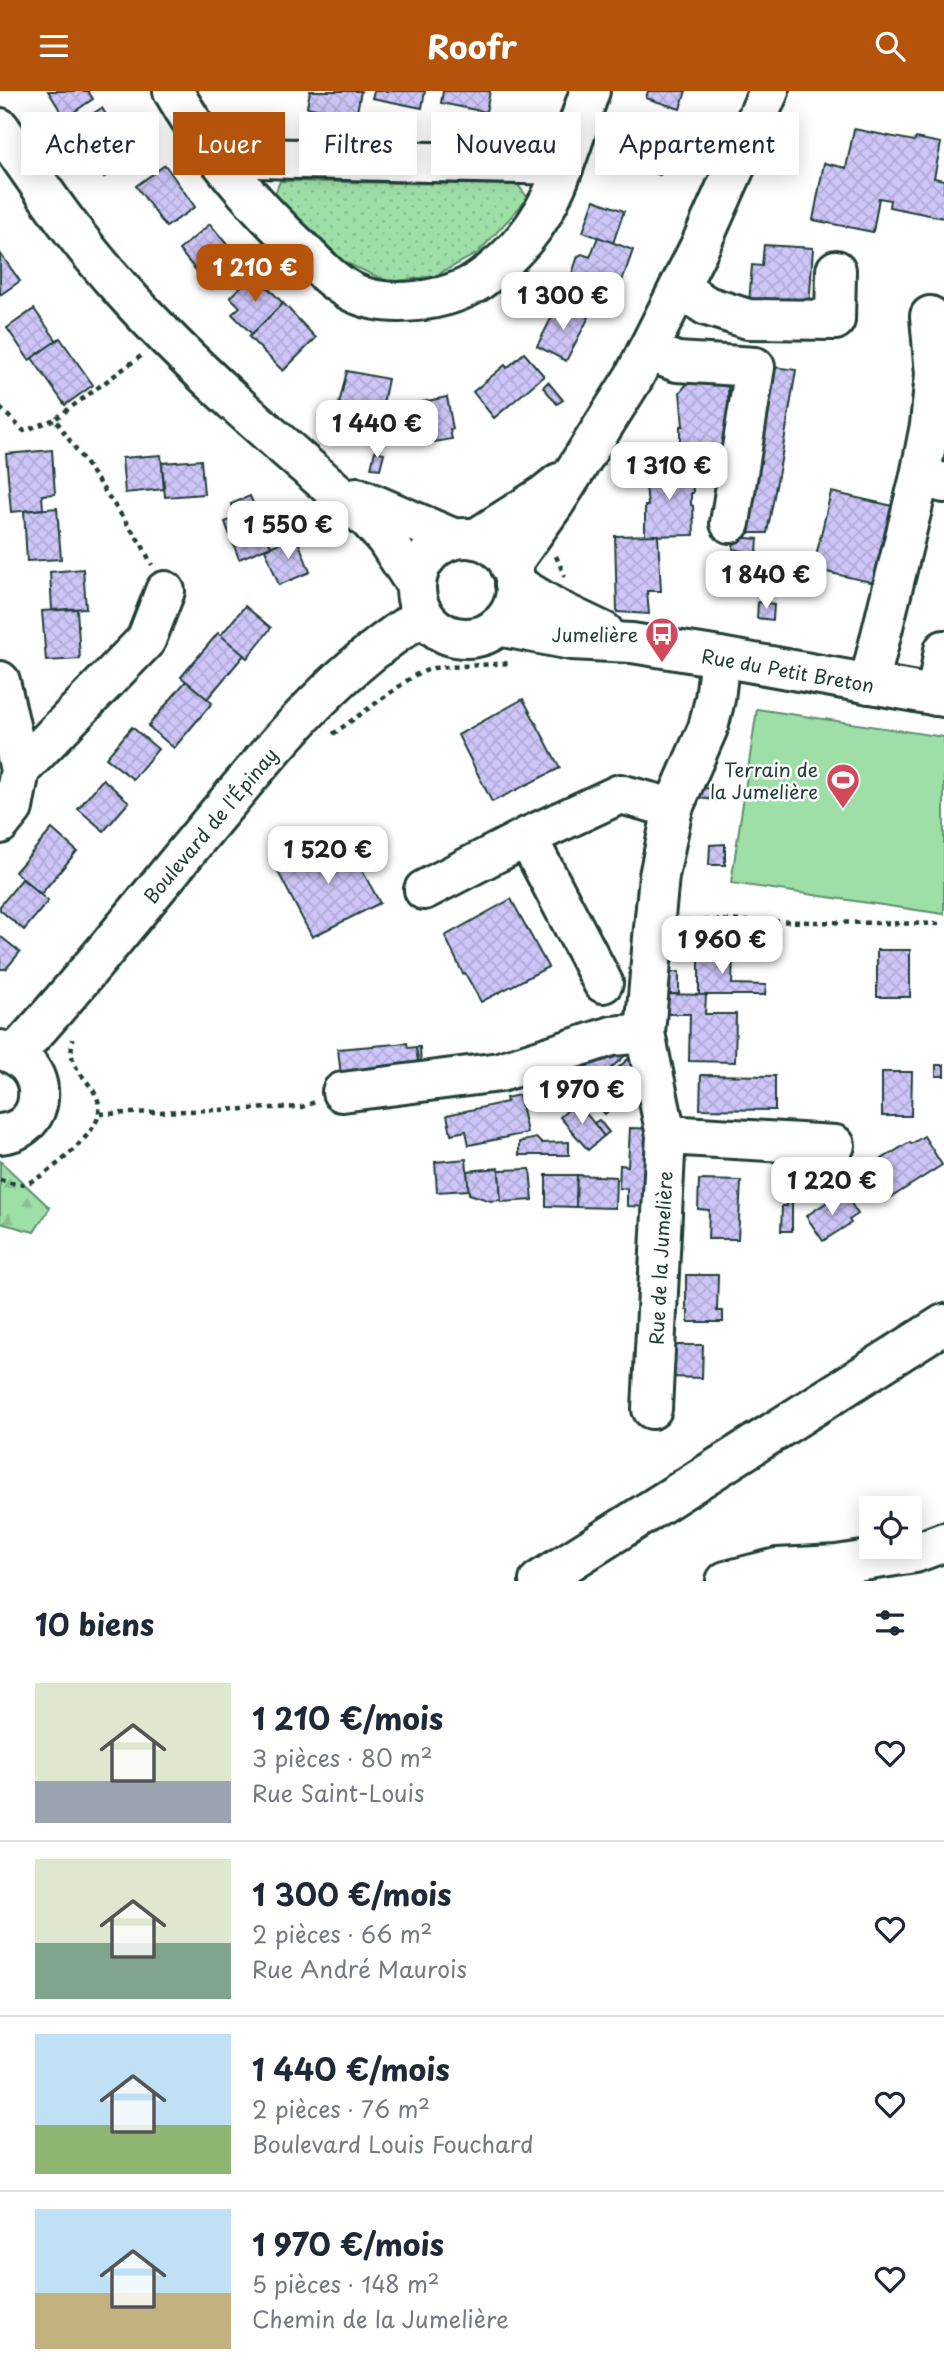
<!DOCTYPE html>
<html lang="fr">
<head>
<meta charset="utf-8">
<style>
  :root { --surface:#fff; --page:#f2f2f3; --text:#1f2937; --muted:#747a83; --line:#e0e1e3; --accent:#b45309 }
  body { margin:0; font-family:"Playpen Sans",sans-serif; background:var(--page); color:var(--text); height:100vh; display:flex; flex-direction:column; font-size:26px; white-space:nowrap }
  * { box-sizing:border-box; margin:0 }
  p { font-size:23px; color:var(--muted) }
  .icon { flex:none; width:38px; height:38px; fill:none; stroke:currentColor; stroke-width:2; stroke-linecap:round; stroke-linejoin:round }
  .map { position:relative; height:1490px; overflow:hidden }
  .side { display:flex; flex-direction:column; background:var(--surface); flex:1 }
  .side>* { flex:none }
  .top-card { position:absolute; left:21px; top:21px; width:903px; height:63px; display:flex; gap:14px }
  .controls { position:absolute; left:859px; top:1405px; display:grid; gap:14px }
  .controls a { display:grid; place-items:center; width:63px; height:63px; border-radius:0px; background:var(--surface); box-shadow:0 4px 18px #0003; font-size:35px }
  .price { position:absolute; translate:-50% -60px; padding:0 16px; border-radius:14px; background:#fff; color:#222; font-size:23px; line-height:46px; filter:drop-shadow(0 2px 4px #0008) }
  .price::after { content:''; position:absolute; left:50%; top:42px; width:21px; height:16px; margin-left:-10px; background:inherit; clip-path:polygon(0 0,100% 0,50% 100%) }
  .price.selected { background:var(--accent); color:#fff }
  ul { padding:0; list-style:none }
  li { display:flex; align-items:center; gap:21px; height:175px; padding:0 35px }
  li+li { border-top:2px solid var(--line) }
  li span { display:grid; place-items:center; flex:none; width:196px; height:140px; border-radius:0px; color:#555 }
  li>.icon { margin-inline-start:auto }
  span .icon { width:84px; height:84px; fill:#fffc; stroke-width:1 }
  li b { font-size:30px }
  h2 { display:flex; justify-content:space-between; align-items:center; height:84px; padding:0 35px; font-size:30px }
  .tag { padding:0 24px; border-radius:0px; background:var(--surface); box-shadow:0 4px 18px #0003; font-size:24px; line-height:63px }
  .tag.selected { background:var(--accent); color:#fff }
  header { display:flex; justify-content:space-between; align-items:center; height:91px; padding:0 35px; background:var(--accent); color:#fff; font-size:32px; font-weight:700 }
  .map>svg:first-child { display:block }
</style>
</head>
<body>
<header><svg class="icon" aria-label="menu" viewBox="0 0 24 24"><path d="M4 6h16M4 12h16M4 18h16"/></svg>Roofr<svg class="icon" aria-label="search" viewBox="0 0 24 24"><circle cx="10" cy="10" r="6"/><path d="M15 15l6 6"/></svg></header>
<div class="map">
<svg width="944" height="1490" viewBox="0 0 944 1490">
  <defs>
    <pattern id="grass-dots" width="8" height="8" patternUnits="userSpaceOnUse" patternTransform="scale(1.75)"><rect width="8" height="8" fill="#9edfa8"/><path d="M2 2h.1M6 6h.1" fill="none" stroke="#88c091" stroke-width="1.8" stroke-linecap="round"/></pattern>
    <pattern id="forest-firs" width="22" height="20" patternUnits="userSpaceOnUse" patternTransform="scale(1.75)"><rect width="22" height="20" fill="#9edfa8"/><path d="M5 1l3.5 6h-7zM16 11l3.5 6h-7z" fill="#88c091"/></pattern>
    <pattern id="building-cross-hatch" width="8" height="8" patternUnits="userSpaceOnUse" patternTransform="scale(1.75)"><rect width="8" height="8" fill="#cec6f9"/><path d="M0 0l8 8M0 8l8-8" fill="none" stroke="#b0abd6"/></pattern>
  </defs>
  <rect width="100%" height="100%" fill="#fff"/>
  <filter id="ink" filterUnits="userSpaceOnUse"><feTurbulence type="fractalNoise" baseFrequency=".0143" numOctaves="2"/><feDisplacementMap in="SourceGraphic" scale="14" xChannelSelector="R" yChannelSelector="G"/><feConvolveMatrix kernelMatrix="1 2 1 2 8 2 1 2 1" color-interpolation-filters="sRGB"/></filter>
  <g filter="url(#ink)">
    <polygon fill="url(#grass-dots)" stroke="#5e8e6e" stroke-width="2" points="280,90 518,94 528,107 478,162 435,185 389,191 344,171 275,103"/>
    <polygon fill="url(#forest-firs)" stroke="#5e8e6e" stroke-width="2" points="0,1070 50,1117 34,1141 0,1132"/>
    <polygon fill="#9edfa8" stroke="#5e8e6e" stroke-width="2" points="757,618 944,646 944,823 731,792"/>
    <g fill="url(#building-cross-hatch)" stroke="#1f3d34" stroke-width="2">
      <polygon points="48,0 88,0 93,8 65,27"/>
      <polygon points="310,0 361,0 356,26 307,16"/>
      <polygon points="374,0 425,0 422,17 372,7"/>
      <polygon points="443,0 490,0 486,21 441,12"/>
      <polygon points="648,0 686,0 680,18 646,7"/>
      <polygon points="102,17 133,68 104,86 73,35"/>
      <polygon points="645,25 677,35 660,84 628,74"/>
      <polygon points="854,38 914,50 916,47 941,52 934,87 944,89 944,127 889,116 890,109 879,107 873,141 813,129 824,72 846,77"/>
      <polygon points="165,74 195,116 166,136 136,95"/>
      <polygon points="594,109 624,120 613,152 583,141"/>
      <polygon points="210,133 242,172 212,198 179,159"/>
      <polygon points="598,146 633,159 617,204 582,191 573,187 572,183 578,165 582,163 590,166"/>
      <polygon points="764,154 813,157 809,217 749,213 752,174 762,175"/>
      <polygon points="0,162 20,190 0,204"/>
      <polygon points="254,183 283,212 252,243 232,223 240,216 230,206"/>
      <polygon points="283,212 316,247 283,280 249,246"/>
      <polygon points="559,212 589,226 566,270 537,255"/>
      <polygon points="34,218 57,250 29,269 7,237"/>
      <polygon points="60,247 93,294 65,314 32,267"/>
      <polygon points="524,262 544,285 494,327 473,301 505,274 507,277"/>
      <polygon points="773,276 796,279 781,369 767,442 744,442"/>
      <polygon points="347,280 388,288 381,322 339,313"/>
      <polygon points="548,291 563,309 557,313 543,296"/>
      <polygon points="687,293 728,293 729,365 680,365 680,335 683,335 680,301"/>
      <polygon points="447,306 453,338 450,339 452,348 434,351 432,343 403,348 397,316"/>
      <polygon points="52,359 55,403 42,404 43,418 11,421 6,363"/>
      <polygon points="375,360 384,362 380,378 371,377"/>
      <polygon points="161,364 164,398 125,402 122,367"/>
      <polygon points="201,369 204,403 165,406 162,372"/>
      <polygon points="650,377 693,377 693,402 691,402 691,414 693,415 694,444 645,445 645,415 648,415 645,383"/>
      <polygon points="831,401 893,415 875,492 813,478"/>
      <polygon points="250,405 271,455 239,468 225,431 237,426 231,413"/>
      <polygon points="57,417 61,468 27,470 24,420"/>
      <polygon points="658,444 661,500 647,500 649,523 617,521 615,445"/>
      <polygon points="296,445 310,481 279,494 265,458"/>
      <polygon points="734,446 758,448 755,485 742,484 744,460 733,458"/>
      <polygon points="83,478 86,517 52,519 50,481"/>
      <polygon points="758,511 774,513 773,529 757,527"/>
      <polygon points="245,515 271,537 247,567 220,545"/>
      <polygon points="77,518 80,568 46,570 42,520"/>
      <polygon points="218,542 244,564 207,608 181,586"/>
      <polygon points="186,590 212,612 174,657 148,635"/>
      <polygon points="523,608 560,677 492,711 458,644"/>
      <polygon points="132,636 158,658 133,688 106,667"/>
      <polygon points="103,688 129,711 104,740 78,718"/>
      <polygon points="699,696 718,699 715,709 698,707"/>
      <polygon points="52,738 77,760 41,803 15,781"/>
      <polygon points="342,743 380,812 312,846 277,779"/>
      <polygon points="725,753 725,774 709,774 710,754"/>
      <polygon points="22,788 48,810 24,839 0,819 0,815"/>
      <polygon points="511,808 548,876 481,911 465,882 463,883 445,845"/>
      <polygon points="0,845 20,861 6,878 0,878"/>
      <polygon points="699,859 733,859 732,893 766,894 765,904 699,904"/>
      <rect x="877" y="859" width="33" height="47"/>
      <polygon points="679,881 679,903 662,903 662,882"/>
      <polygon points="662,903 706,904 705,923 736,923 735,971 689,970 690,923 663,923"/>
      <polygon points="407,952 408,957 416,956 419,976 341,985 338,958"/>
      <polygon points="616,952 626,964 587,998 570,976"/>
      <polygon points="416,956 420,956 421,976 419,976"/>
      <polygon points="635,962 645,988 617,1012 602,991"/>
      <rect x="936" y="974" width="8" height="11"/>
      <polygon points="882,981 912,981 911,1025 882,1025"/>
      <polygon points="701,984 775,985 775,1019 700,1018"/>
      <polygon points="602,991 617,1012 605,1023 588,1002"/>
      <polygon points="519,1004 527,1042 469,1054 466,1040 451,1043 447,1024 507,1011 506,1007"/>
      <polygon points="577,1011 604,1045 588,1059 560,1026"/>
      <polygon points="599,1029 609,1041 604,1045 594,1032"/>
      <polygon points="630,1037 657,1038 653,1116 627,1115 627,1098 619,1097 620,1074 628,1075"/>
      <polygon points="924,1045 942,1074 884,1111 877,1109 862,1086 884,1072 882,1068 910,1051 911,1053"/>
      <polygon points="536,1047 541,1052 569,1051 569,1064 519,1064 519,1051"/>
      <polygon points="466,1068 469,1099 437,1101 435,1071"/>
      <polygon points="499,1077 501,1109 491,1110 469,1103 467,1080"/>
      <polygon points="530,1078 533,1109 501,1111 499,1079"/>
      <polygon points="546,1084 577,1084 576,1116 546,1115"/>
      <polygon points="577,1084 616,1086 615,1117 576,1116"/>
      <polygon points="699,1089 741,1090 738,1148 708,1148 709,1119 698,1118"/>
      <polygon points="846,1105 858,1123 849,1129 851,1132 823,1150 806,1125 835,1106 837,1110"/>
      <polygon points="787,1107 792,1107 792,1140 781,1140 782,1115 787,1115"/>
      <polygon points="686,1184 718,1184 717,1220 723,1220 723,1231 688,1231 688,1219 686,1219"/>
      <polygon points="671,1254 703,1254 702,1287 670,1286"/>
    </g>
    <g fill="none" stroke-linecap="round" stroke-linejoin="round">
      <g stroke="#1f3d34" stroke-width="44">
        <g id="minor">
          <path d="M173 0C207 60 253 113 303 160 318 175 333 191 352 201 388 219 446 211 480 189 497 177 513 162 526 146 558 108 573 46 590 0"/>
          <polyline points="218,66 564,74"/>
          <polyline points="679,197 707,215 748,228 835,229 836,179"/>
          <polyline points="647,260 677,271 755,276 730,432"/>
          <polyline points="920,385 930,334 935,283 930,225"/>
          <polyline points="475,448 544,404 559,392"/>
          <polyline points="510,475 554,413 634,286 700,155 769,0"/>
          <polyline points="0,590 20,679 13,717 0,733"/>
          <polyline points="869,593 920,385 944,392"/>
          <polyline points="936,605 944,559"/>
          <polyline points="20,679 146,549 165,500"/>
          <polyline points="527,746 603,892"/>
          <polyline points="424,799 527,746 620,703 673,717"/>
          <path d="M0 959C51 969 51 1039 0 1043"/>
          <path d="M15 963C87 885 153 800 221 719 281 647 343 573 424 524"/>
          <polyline points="342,1001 500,981 612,945 645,942"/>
          <polyline points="666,1044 835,1054"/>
          <polyline points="652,1318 666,1044 645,942 653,847 659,785 673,717 708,637 715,608 720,566"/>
          <polyline points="539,1490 944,1233"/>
          <polyline points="726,1490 777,1477 837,1474 915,1462 944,1451"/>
        </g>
      </g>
      <g stroke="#1f3d34" stroke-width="44">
        <g id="major">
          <path d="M0 37C38 92 76 149 121 198 195 281 285 357 369 429L386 448 416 494"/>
          <polyline points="357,406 455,448"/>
          <circle cx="466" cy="497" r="50"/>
          <polyline points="515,493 558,519 604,541"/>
          <polyline points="498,535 571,549 632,552 720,566 944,606"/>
        </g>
      </g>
      <g stroke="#1f3d34" stroke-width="4.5" stroke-dasharray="5 5" stroke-linecap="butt">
        <polyline points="141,265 55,328 142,454 152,474"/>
        <polyline points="0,317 24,340 55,328"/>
        <polyline points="556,465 565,486"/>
        <polyline points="333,643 415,584 433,577 511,572"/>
        <polyline points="684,829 944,833"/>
        <polyline points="100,1023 302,1016 315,1011"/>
        <path d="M0 1089C8 1091 18 1095 27 1092 46 1086 97 1043 99 1022 102 997 76 987 72 965 71 960 72 953 72 948"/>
      </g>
      <use href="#minor" stroke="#fff" stroke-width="38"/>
      <use href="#major" stroke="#fff" stroke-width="38"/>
    </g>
  </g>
  <defs>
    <g id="bus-pin" transform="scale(1.75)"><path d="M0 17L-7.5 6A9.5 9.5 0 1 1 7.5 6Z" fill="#d1495b" stroke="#fff"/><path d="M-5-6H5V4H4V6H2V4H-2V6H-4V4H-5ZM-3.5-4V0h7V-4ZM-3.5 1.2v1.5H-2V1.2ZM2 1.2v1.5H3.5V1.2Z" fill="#fff"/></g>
    <g id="stadium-pin" transform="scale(1.75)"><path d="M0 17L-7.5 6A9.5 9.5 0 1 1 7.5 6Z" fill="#d1495b" stroke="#fff"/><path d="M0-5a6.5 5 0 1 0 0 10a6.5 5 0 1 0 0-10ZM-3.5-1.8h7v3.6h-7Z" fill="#fff"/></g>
  </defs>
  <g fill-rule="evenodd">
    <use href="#bus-pin" x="662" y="543"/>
    <use href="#stadium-pin" x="843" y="689"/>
  </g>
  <g text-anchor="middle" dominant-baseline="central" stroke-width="5" stroke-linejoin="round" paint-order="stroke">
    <g font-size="19" fill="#1f3d34" stroke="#fff" text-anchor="end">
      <text x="638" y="543">Jumelière</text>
      <text x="818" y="678">Terrain de<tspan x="818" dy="22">la Jumelière</tspan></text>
    </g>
    <g font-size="19" fill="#1f3d34" stroke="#fff">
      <text transform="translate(788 579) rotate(10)">Rue du Petit Breton</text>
      <text transform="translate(210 734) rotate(-50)">Boulevard de l'Épinay</text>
      <text transform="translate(660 1167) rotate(-87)">Rue de la Jumelière</text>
    </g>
  </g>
</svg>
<div class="controls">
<a><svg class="icon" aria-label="locate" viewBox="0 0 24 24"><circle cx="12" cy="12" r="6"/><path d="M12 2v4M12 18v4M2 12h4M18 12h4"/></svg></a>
</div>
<b class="price selected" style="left:255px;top:213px">1 210 €</b>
<b class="price" style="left:563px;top:241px">1 300 €</b>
<b class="price" style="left:377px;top:369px">1 440 €</b>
<b class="price" style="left:669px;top:411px">1 310 €</b>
<b class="price" style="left:288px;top:470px">1 550 €</b>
<b class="price" style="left:766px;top:520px">1 840 €</b>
<b class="price" style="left:328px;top:795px">1 520 €</b>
<b class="price" style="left:722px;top:885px">1 960 €</b>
<b class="price" style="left:582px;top:1035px">1 970 €</b>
<b class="price" style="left:832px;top:1126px">1 220 €</b>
<div class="top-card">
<a class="tag">Acheter</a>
<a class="tag selected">Louer</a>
<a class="tag">Filtres</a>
<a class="tag">Nouveau</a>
<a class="tag">Appartement</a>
</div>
</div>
<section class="side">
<h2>10 biens<svg class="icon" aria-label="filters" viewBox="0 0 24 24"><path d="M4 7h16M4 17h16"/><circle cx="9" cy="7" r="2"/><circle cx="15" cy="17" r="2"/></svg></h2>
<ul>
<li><span style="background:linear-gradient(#dfe7d0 70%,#9aa5b1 0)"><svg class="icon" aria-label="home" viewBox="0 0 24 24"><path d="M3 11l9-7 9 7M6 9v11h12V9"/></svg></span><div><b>1 210 €/mois</b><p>3 pièces · 80 m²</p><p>Rue Saint-Louis</p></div><svg class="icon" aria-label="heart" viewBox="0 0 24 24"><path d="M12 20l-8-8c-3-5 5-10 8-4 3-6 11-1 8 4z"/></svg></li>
<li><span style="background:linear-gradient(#dfe7d0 60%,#7fa58c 0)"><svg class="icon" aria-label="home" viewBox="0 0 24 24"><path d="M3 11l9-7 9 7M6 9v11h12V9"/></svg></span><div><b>1 300 €/mois</b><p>2 pièces · 66 m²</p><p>Rue André Maurois</p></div><svg class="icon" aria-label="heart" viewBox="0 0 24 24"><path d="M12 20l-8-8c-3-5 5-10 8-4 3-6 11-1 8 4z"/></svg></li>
<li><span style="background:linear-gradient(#bfe0f5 65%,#8fb573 0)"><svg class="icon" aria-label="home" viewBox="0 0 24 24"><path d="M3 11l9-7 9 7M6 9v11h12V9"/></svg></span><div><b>1 440 €/mois</b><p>2 pièces · 76 m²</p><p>Boulevard Louis Fouchard</p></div><svg class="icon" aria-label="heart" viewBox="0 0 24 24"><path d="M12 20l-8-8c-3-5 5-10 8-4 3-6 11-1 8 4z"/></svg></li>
<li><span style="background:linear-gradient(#bfe0f5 60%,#c2b280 0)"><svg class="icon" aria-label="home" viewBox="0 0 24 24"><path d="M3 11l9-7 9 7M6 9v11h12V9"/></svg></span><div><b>1 970 €/mois</b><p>5 pièces · 148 m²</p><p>Chemin de la Jumelière</p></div><svg class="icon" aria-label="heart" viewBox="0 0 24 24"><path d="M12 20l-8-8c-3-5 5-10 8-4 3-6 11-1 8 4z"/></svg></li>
</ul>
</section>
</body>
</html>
